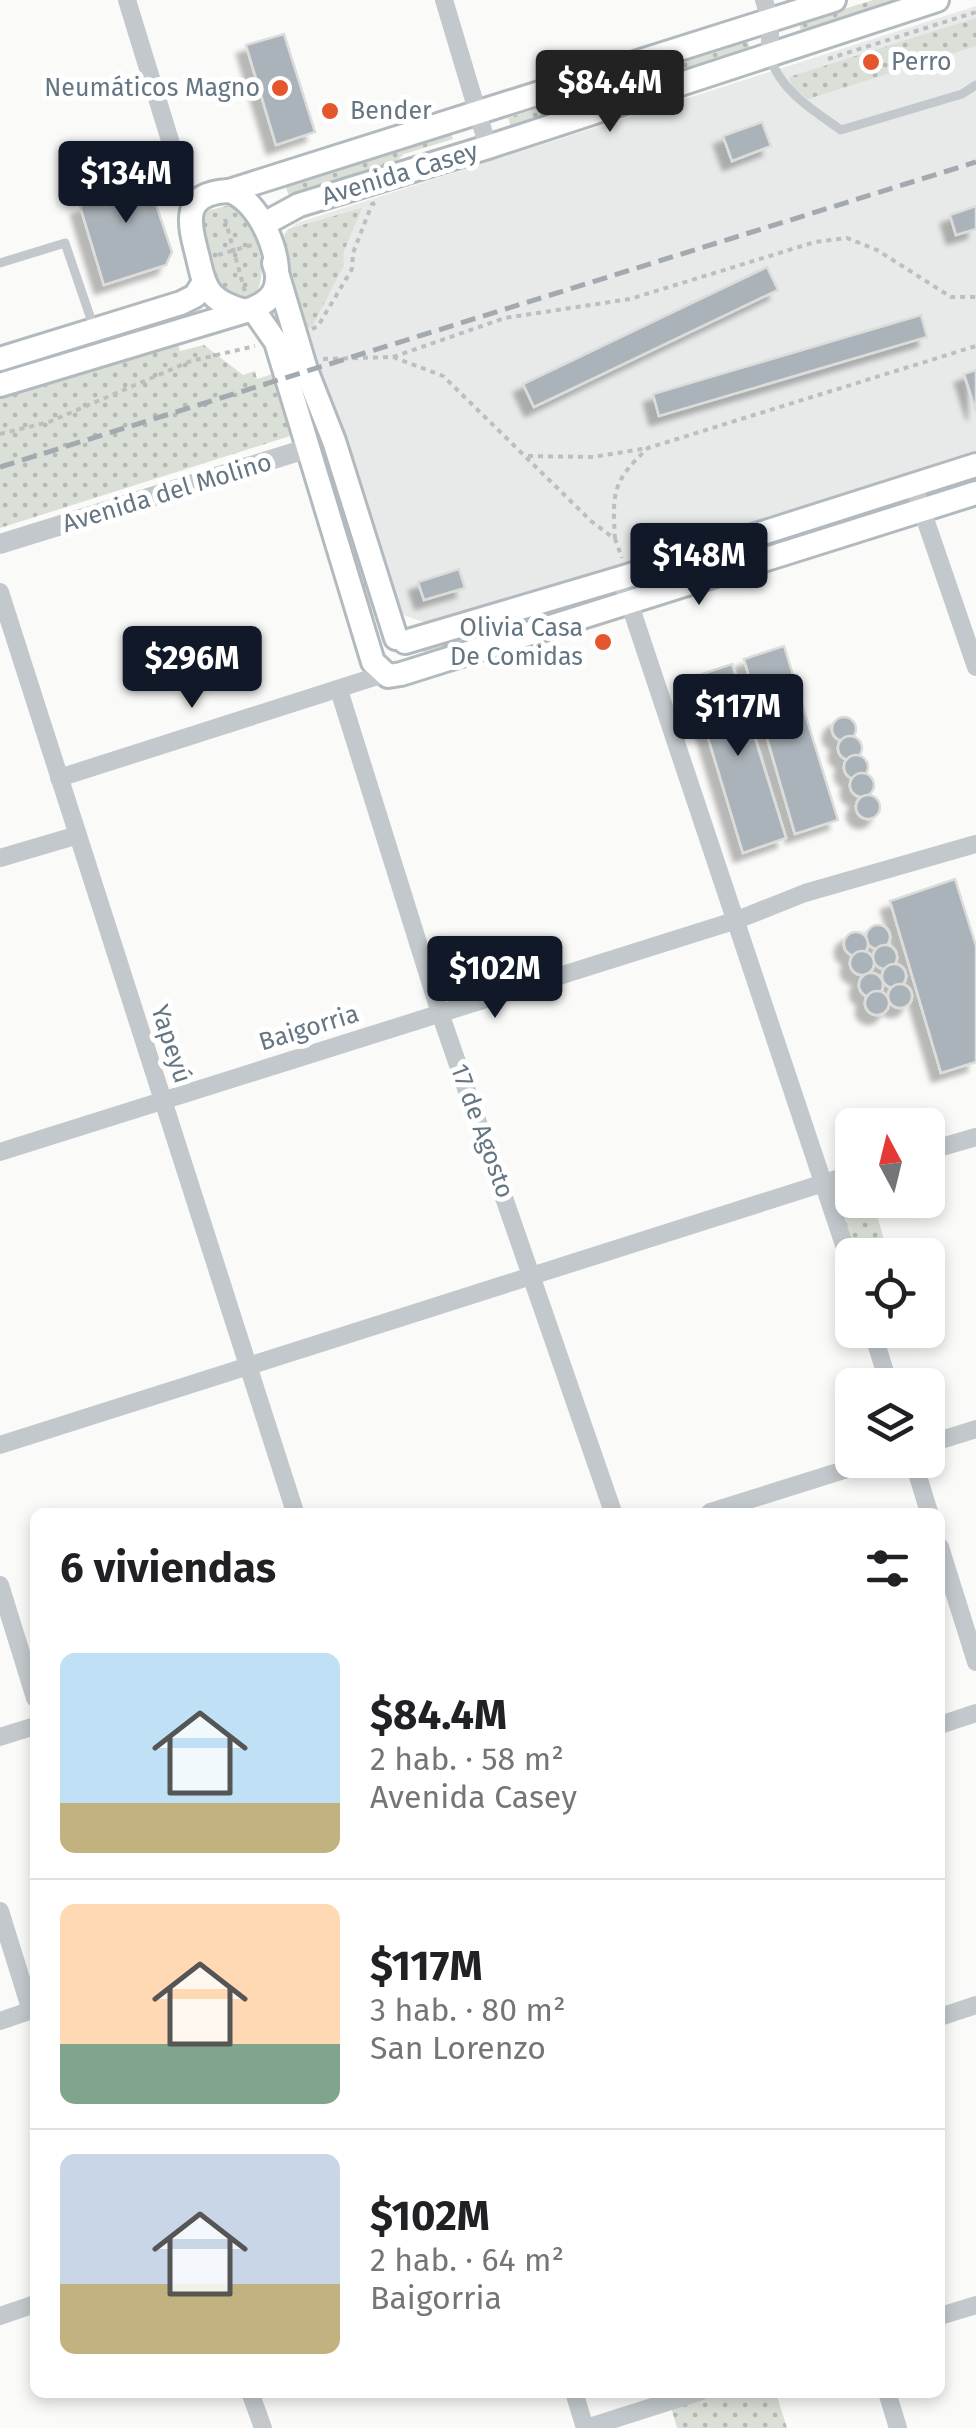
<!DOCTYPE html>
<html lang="es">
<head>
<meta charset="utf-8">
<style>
  :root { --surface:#fff; --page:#f2f2f2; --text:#202124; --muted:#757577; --line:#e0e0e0; --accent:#111827 }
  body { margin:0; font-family:"Fira Sans",sans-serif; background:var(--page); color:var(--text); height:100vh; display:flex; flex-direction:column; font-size:38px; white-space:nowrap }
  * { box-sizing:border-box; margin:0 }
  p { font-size:32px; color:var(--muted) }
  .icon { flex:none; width:55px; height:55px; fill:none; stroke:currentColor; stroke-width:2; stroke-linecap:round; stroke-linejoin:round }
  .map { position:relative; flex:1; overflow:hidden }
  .side { position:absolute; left:30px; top:1508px; width:915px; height:890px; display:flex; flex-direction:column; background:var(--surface); border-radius:15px; box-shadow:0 5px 15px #0003 }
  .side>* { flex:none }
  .needle { width:65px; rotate:353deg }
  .buttons { position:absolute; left:835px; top:1108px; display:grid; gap:20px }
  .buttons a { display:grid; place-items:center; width:110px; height:110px; border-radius:15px; background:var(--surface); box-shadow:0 5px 15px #0003; font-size:50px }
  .price { position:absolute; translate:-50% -85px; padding:0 22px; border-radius:10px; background:var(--accent); color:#fff; font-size:32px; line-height:65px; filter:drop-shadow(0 2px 5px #0008) }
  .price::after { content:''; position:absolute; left:50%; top:60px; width:30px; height:22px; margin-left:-15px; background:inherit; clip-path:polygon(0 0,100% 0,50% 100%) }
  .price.selected { background:#222; color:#fff }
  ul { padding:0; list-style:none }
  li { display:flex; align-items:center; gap:30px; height:250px; padding:0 30px }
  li+li { border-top:2px solid var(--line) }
  li span { display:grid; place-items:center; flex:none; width:280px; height:200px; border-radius:15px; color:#555 }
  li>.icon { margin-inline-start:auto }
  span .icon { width:120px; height:120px; fill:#fffc; stroke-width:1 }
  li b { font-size:42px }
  h2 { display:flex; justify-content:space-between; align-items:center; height:120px; padding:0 30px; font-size:42px }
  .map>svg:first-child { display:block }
</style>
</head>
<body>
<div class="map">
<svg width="976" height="2428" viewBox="0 0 976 2428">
  <defs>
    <pattern id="grass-dots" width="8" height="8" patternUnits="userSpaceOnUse" patternTransform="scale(2.5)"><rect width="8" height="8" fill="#dadfd7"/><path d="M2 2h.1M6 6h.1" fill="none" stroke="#b4b9b4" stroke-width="1.8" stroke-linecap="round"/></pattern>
    <filter id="shadow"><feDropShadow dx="-9" dy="9" stdDeviation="2.5" flood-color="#0004"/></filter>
  </defs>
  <rect width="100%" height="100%" fill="#fafaf8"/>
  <polygon fill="#e8e9e9" points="976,6 976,451 430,624 403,615 399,610 305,330 282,235 297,223"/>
  <g fill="url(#grass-dots)">
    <polygon points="873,0 899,0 801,31 799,23"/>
    <polygon points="976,18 976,46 808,99 793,88 789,77"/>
    <polygon points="747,40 750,48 511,127 508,118"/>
    <polygon points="451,134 453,139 404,154 393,164 289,196 285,185"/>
    <path d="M234 204C255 227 273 269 253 299 213 308 198 241 206 211Z"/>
    <polygon points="362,208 344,251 343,267 313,325 305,330 281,243 288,229"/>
    <polygon points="178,344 180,351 204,345 243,375 255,371 257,379 279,372 290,436 0,528 0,397"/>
    <polygon points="337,482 375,601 372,609 377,631 330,485"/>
    <polygon points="892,502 893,508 677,577 673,572"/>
    <polygon points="596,596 599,602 427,655 422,651 423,646"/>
    <polygon points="852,1194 852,1200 873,1200 888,1255 852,1255 834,1199"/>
    <polygon points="720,2393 776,2393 787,2428 677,2428 671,2407"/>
  </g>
  <g fill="#aab3b9" stroke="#dcdcda" stroke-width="2.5" filter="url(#shadow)">
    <polygon points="284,34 315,132 276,145 246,45"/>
    <polygon points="762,122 771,146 732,161 723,136"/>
    <polygon points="142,163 172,252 166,265 104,285 80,206 106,198 98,176"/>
    <polygon points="976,206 976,229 956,235 950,215"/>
    <polygon points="767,267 778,290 534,407 523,384"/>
    <polygon points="921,315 927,337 659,416 653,394"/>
    <polygon points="976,370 976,411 964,374"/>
    <polygon points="459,569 465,588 424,600 418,582"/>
    <polygon points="784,646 838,820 795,834 744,659"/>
    <polygon points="732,664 786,838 743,853 690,678"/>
    <circle cx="844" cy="729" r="12"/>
    <circle cx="850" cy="748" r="12"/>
    <circle cx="856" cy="767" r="12"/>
    <circle cx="862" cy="785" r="12"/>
    <circle cx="868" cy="807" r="12"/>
    <polygon points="955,879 976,946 976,1062 941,1073 890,901"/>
    <circle cx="878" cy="937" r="12"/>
    <circle cx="856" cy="944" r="12"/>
    <circle cx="885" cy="957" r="12"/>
    <circle cx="862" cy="963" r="12"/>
    <circle cx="894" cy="976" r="12"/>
    <circle cx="871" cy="985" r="12"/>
    <circle cx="900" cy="996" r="12"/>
    <circle cx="877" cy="1003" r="12"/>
  </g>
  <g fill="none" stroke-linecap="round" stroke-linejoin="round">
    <g stroke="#b3babf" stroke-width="28">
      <g id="secondary">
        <polyline points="229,191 834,0"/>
        <path d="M229 191C259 200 283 256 276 286 273 300 258 307 246 311 234 308 221 304 212 294 203 285 201 270 198 258 189 223 180 193 229 191Z"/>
        <polyline points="264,224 299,205 488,147 937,0"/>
        <polyline points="274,263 306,370 334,441 396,638"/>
        <polyline points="253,309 276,342 373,662 388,676 401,674 976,493"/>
        <polyline points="0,359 181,303 195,296 204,282"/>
        <polyline points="0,385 246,311"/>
        <polyline points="405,642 621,578 976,465"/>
      </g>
    </g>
    <g stroke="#bbbfc2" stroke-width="4" stroke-dasharray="5 5" stroke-linecap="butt">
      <polyline points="828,59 976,12"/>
      <polyline points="225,219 245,292"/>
      <polyline points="218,255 252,245"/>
      <polyline points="312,329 318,326 352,269 353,253 372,204 376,203"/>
      <polyline points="393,357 505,318 630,299 815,242 847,238 877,250 951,297 976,297"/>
      <polyline points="323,359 393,357 443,376 591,521 615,539 622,558"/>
      <polyline points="0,434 49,422 191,361 255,346"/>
      <polyline points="528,456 593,457 648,448"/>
      <path d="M615 539C612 491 613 481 648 448L976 346"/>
    </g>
    <g stroke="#c3c8cc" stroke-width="9">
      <path d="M770 58C782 92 813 110 841 130L962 94 976 85"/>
      <polyline points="0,263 65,243 94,328"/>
    </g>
    <g stroke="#c3c8cc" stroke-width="18">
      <polyline points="127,0 191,209"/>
      <polyline points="444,0 488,147"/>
      <polyline points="764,0 770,20 770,55"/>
      <polyline points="913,484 976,667"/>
      <polyline points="621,578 852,1269"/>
      <polyline points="0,592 295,1512"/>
      <polyline points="339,690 440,1013 613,1512"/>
      <polyline points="59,778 384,674"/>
      <polyline points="0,858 78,835"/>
      <polyline points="928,1151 976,1137"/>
      <polyline points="0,1152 737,920 805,893 976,844"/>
      <polyline points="872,1330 889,1385"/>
      <polyline points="928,1444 976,1429"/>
      <polyline points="0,1445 852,1174"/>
      <polyline points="913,1460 929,1512"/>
      <polyline points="710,1512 876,1460"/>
      <polyline points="940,1547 976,1662"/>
      <polyline points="0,1585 35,1698"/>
      <polyline points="940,1725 976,1713"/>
      <polyline points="0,1737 35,1726"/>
      <polyline points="0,1911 31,2011"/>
      <polyline points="940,2017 976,2005"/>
      <polyline points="0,2021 35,2009"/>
      <polyline points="0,2316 35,2304"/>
      <polyline points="940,2316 976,2305"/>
      <polyline points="250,2392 263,2428"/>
      <polyline points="574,2392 585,2428"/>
      <polyline points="887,2392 898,2428"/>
      <polyline points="586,2428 699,2392"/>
    </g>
    <polyline stroke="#c3c8cc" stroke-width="20" points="0,544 309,448"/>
    <use href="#secondary" stroke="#fff" stroke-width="22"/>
    <polyline stroke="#a2aab0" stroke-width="5" stroke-dasharray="15 8" stroke-linecap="butt" points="0,467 976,162"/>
  </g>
  <g fill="#e4572e" stroke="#fff" stroke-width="4">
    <circle cx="871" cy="62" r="10"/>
    <circle cx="280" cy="88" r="10"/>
    <circle cx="330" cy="111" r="10"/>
    <circle cx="603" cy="642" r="10"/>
  </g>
  <g text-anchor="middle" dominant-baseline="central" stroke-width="10" stroke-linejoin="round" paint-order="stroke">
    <g font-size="25" fill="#657683" stroke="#fff" text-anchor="start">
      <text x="891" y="62">Perro</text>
      <text x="260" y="88" text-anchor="end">Neumáticos Magno</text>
      <text x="350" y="111">Bender</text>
      <text x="583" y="628" text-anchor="end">Olivia Casa<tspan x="583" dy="29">De Comidas</tspan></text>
    </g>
    <g font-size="25" fill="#657683" stroke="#fff">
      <text transform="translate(400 174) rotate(-17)">Avenida Casey</text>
      <text transform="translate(167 493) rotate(-17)">Avenida del Molino</text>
      <text transform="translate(309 1028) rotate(-17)">Baigorria</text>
      <text transform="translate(171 1044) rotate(72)">Yapeyú</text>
      <text transform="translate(482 1131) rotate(70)">17 de Agosto</text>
    </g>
  </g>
</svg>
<div class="buttons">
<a><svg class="needle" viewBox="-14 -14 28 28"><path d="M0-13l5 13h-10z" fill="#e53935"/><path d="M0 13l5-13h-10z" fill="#757577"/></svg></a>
<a><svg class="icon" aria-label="locate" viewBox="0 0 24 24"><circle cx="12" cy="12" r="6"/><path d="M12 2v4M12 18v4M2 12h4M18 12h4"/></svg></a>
<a><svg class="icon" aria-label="layers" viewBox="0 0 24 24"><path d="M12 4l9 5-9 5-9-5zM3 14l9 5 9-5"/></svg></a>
</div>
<b class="price selected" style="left:610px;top:135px">$84.4M</b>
<b class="price" style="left:126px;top:226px">$134M</b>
<b class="price" style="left:699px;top:608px">$148M</b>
<b class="price" style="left:192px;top:711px">$296M</b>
<b class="price" style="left:738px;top:759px">$117M</b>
<b class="price" style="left:495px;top:1021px">$102M</b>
<section class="side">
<h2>6 viviendas<svg class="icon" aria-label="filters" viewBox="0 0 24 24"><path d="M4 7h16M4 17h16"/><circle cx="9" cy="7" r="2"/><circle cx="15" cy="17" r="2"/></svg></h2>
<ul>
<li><span style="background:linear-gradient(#bfe0f5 75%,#c2b280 0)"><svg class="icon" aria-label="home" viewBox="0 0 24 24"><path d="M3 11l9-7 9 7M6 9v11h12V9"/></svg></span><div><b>$84.4M</b><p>2 hab. · 58 m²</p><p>Avenida Casey</p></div></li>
<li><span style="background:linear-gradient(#ffd9b3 70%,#7fa58c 0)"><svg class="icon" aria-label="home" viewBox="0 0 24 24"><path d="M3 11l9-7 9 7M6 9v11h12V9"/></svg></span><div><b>$117M</b><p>3 hab. · 80 m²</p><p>San Lorenzo</p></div></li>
<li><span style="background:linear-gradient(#c9d6e8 65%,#c2b280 0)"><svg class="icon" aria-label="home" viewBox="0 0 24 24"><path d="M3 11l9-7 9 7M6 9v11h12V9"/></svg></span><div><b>$102M</b><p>2 hab. · 64 m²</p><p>Baigorria</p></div></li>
</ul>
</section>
</div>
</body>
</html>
